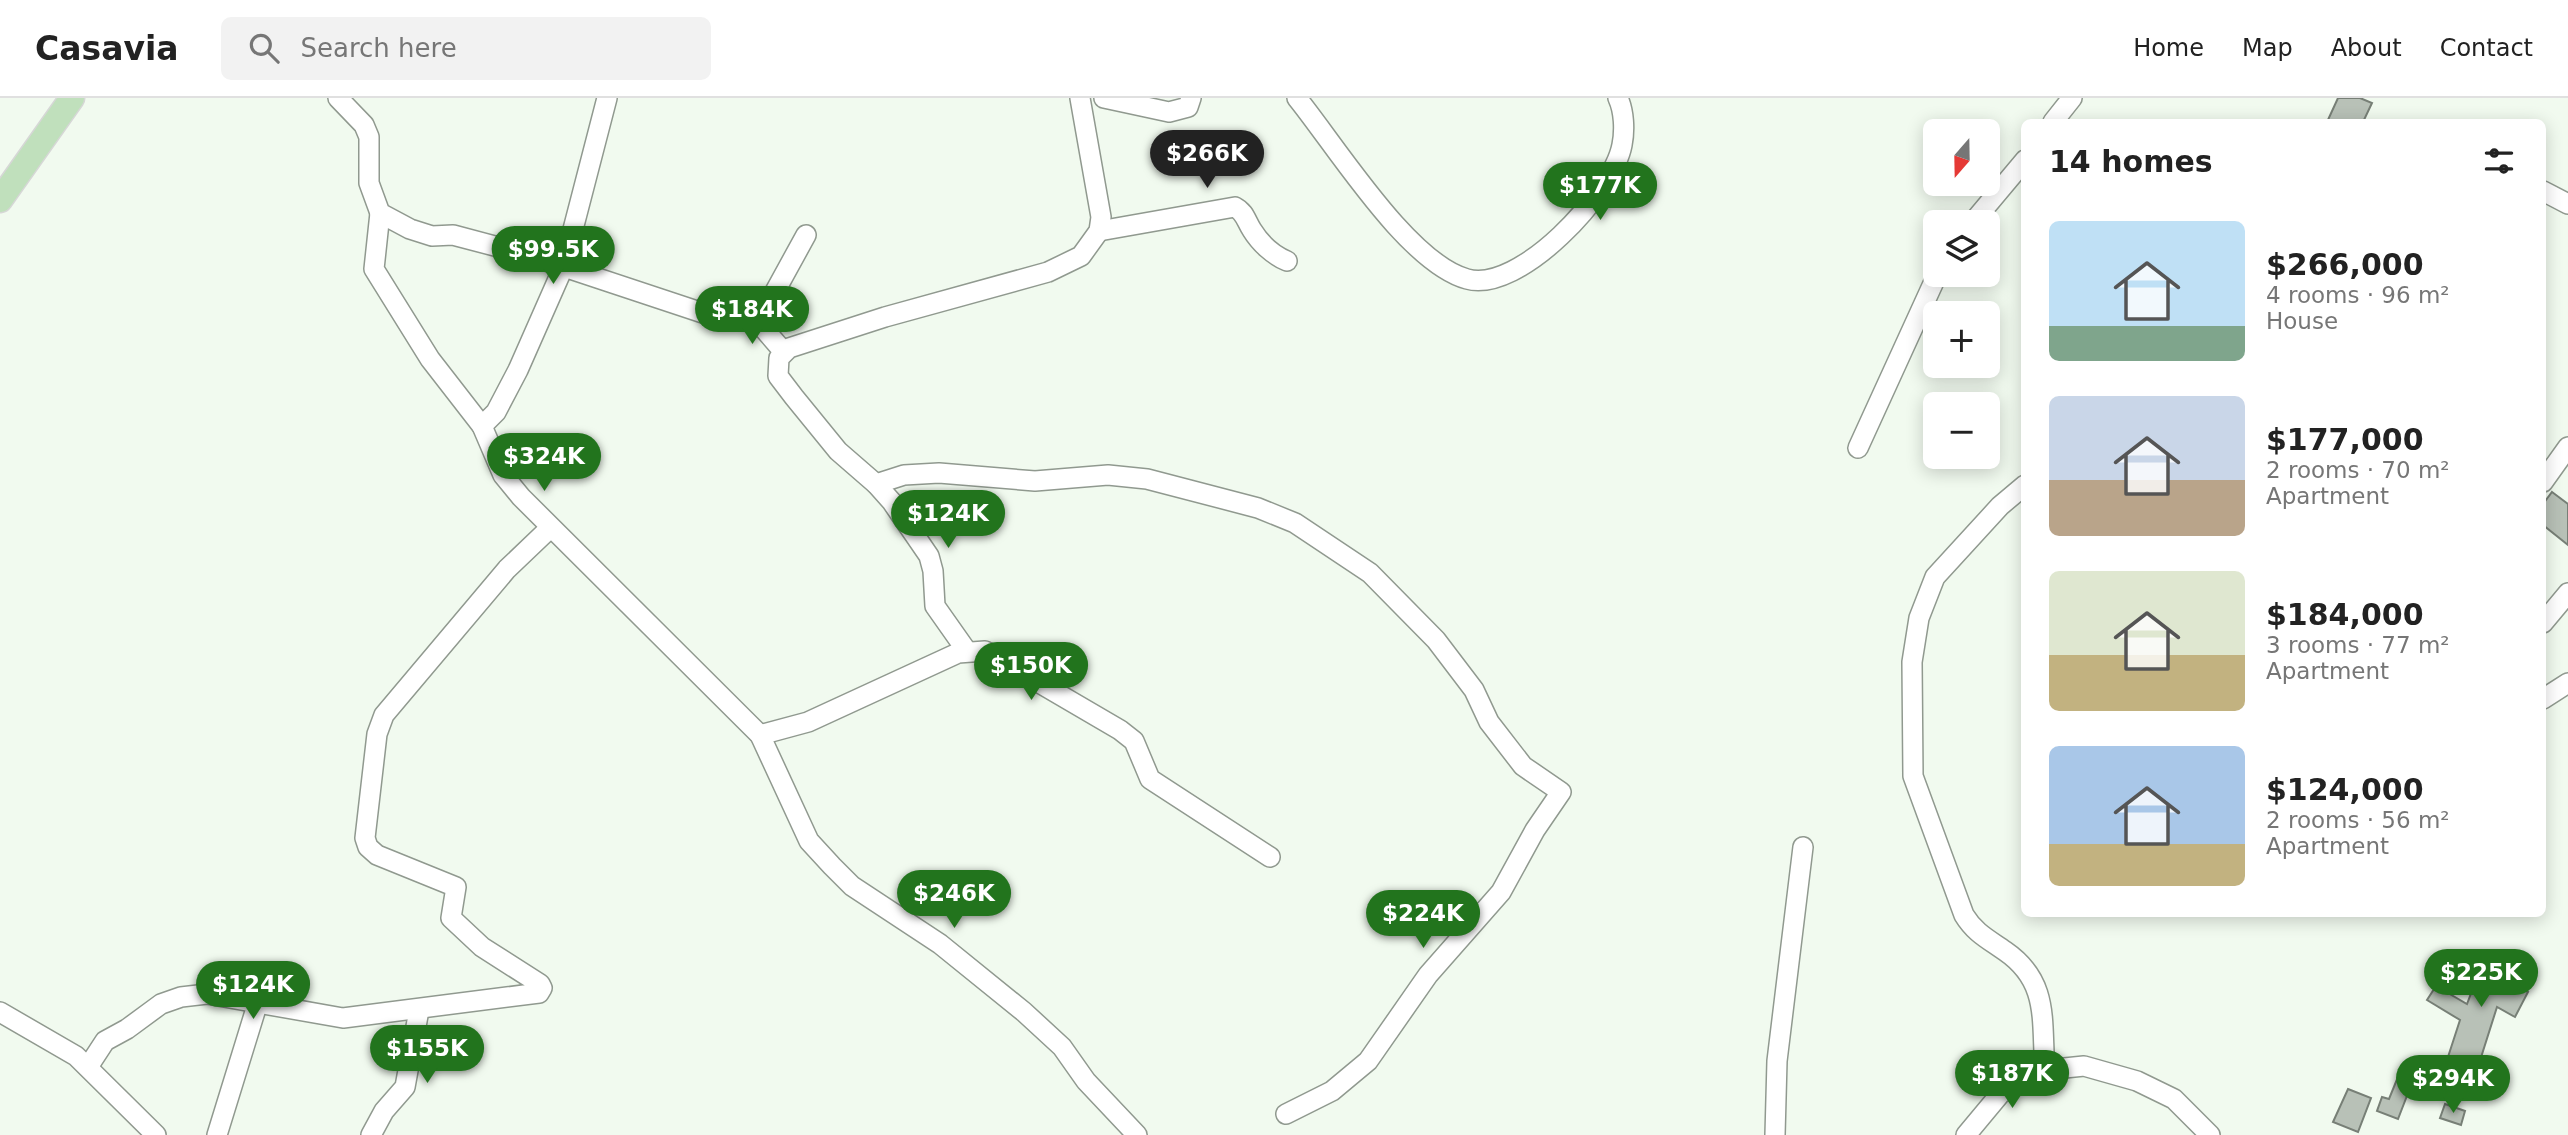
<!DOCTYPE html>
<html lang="en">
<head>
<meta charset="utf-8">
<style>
  :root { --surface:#fff; --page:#f2f2f2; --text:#222; --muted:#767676; --line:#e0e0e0; --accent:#22741d }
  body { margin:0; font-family:"DejaVu Sans",sans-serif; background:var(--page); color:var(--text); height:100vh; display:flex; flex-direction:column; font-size:26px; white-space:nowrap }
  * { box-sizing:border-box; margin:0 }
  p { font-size:23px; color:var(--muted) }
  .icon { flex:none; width:38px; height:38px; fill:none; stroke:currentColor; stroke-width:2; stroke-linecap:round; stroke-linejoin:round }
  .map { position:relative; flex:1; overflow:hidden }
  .panel { position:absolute; left:2021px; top:21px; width:525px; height:798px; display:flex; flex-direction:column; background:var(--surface); border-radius:10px; box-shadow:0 4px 18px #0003 }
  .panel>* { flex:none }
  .needle { width:46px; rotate:200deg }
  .tools { position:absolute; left:1923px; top:21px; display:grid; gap:14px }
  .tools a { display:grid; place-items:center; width:77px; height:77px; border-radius:10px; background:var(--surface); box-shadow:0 4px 18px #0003; font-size:35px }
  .price { position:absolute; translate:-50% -60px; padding:0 16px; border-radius:24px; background:var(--accent); color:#fff; font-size:23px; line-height:46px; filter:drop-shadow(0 2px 4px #0008) }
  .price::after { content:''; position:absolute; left:50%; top:42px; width:21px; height:16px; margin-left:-10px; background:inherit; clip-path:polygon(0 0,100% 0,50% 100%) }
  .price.active { background:#222; color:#fff }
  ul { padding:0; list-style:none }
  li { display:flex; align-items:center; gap:21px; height:175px; padding:0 28px }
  li span { display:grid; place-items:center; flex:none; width:196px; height:140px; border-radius:10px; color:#555 }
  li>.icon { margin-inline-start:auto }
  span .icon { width:84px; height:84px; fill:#fffc; stroke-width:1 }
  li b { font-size:30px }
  h2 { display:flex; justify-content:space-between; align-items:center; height:84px; padding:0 28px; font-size:30px }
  header { display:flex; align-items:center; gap:42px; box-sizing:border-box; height:98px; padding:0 35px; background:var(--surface); border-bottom:2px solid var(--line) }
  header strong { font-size:33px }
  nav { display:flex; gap:38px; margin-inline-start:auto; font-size:24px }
  .search { width:490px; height:63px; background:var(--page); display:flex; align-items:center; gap:18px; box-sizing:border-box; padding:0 24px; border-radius:10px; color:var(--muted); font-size:26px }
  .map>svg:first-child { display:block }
</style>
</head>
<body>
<header>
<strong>Casavia</strong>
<div class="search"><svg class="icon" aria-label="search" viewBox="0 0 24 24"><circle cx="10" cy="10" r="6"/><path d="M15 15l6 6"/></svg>Search here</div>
<nav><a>Home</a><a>Map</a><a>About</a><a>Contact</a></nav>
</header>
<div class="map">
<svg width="2568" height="1037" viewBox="0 0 2568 1037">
  <rect width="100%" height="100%" fill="#f1faef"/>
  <g fill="#b8c1b7" stroke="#777f76" stroke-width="2">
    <polygon points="2338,0 2360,0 2372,5 2363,24 2327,24"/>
    <polygon points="2552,394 2568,406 2568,447 2543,427 2543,406"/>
    <polygon points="2486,856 2520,868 2513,886 2528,894 2515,919 2497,909 2477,972 2447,962 2460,922 2427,902 2436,888 2467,906"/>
    <polygon points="2402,969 2434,981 2428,997 2410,990 2398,1021 2377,1013 2382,999 2389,1001"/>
    <polygon points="2348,991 2371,1000 2358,1034 2333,1024"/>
    <polygon points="2445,1006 2465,1013 2461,1027 2440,1020"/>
  </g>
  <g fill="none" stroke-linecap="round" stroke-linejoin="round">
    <g stroke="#90998f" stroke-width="22">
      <g id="minor">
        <polyline points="338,0 364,27 369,39 369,85 380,115 410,131 432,138 453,137 525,156 712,218 751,216 762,211 772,199 806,137"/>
        <polyline points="1080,0 1101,119 1099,133 1081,158 1048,174 885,219 789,250 779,260 778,278 794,299 838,353 876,386 904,377 939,375 1035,383 1108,377 1147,381 1258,410 1295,425 1370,475 1436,542 1474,592 1489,624 1523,668 1561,694 1535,732 1501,794 1428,877 1368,963 1332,993 1286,1016"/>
        <polyline points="1104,0 1169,14 1188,9 1191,0"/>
        <path d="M1297 0C1336 48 1408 165 1467 181 1519 196 1613 95 1622 47 1625 32 1624 13 1618 0"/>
        <polyline points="2053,24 2072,0"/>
        <polyline points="2543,93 2568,106"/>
        <polyline points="380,115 374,171 430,261 482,328 503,377 521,399 760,637 809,743 832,768 852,788 940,846 1024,914 1062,949 1086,983 1137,1037"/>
        <polyline points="1973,124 2025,62"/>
        <path d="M1099 133 1235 109C1245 114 1246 123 1252 132 1260 145 1273 157 1287 163"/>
        <polyline points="751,216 783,253"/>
        <polyline points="482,328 496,314 518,272 563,170 607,0"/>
        <polyline points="1858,350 1937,177"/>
        <polyline points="2543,384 2568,349"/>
        <polyline points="876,386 892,404 929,458 933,473 935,508 966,552"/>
        <path d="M2025 387 2000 408 1935 479 1919 520 1912 564 1913 678 1964 817C1975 835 1988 841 2005 853 2050 884 2041 923 2045 972L2084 968 2137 983 2174 1001 2210 1037"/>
        <polyline points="2543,525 2568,495"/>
        <polyline points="2543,601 2568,585"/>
        <polyline points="760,637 808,624 958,555 985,553 1120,632 1134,643 1150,681 1270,759"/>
        <polyline points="0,914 76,958 156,1037"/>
        <polyline points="88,969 105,943 127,931 161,906 181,899 207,896 343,920 539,895 542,890 540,886 482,849 451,820 456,789 377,757 368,749 365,740 377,636 384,617 507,471 550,430"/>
        <polyline points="217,1037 258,904"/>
        <polyline points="371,1037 384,1013 405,989 419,912"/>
        <polyline points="1775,1037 1777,963 1803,749"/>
        <polyline points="1966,1037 2001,995 2045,972"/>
      </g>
    </g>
    <g stroke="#d6d7d6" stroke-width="27">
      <polyline id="major" points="0,102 72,0"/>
    </g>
    <use href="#minor" stroke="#fff" stroke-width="19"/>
    <use href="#major" stroke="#c0e0bc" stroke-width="24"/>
  </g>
</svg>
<div class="tools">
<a><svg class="needle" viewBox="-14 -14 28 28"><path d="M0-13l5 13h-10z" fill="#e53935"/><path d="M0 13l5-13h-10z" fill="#767676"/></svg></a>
<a><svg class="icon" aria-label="layers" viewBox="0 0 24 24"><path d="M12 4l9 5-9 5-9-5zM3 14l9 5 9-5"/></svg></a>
<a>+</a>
<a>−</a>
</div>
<b class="price active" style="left:1207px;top:92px">$266K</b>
<b class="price" style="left:1600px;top:124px">$177K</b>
<b class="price" style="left:553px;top:188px">$99.5K</b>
<b class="price" style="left:752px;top:248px">$184K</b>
<b class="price" style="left:544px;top:395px">$324K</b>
<b class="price" style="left:948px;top:452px">$124K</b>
<b class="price" style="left:1031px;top:604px">$150K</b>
<b class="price" style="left:954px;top:832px">$246K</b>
<b class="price" style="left:1423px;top:852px">$224K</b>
<b class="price" style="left:2481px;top:911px">$225K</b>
<b class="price" style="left:253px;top:923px">$124K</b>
<b class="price" style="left:427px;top:987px">$155K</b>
<b class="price" style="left:2012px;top:1012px">$187K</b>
<b class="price" style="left:2453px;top:1017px">$294K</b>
<section class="panel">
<h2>14 homes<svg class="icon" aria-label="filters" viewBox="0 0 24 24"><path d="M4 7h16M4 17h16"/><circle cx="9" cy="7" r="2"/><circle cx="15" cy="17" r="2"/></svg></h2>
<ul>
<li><span style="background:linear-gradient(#bfe0f5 75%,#7fa58c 0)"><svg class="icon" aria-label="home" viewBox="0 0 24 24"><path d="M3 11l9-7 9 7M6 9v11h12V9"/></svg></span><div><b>$266,000</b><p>4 rooms · 96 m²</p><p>House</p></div></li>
<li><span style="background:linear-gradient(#c9d6e8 60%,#b9a48a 0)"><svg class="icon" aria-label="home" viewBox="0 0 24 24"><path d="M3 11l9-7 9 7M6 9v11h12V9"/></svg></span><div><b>$177,000</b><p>2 rooms · 70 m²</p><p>Apartment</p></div></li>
<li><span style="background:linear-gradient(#dfe7d0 60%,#c2b280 0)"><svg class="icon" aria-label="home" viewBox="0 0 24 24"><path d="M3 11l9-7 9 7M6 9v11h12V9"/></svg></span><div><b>$184,000</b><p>3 rooms · 77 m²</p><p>Apartment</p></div></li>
<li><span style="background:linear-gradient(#a9c7e8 70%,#c2b280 0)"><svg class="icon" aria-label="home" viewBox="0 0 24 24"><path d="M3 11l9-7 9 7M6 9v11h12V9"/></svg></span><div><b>$124,000</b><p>2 rooms · 56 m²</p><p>Apartment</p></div></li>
</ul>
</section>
</div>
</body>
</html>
